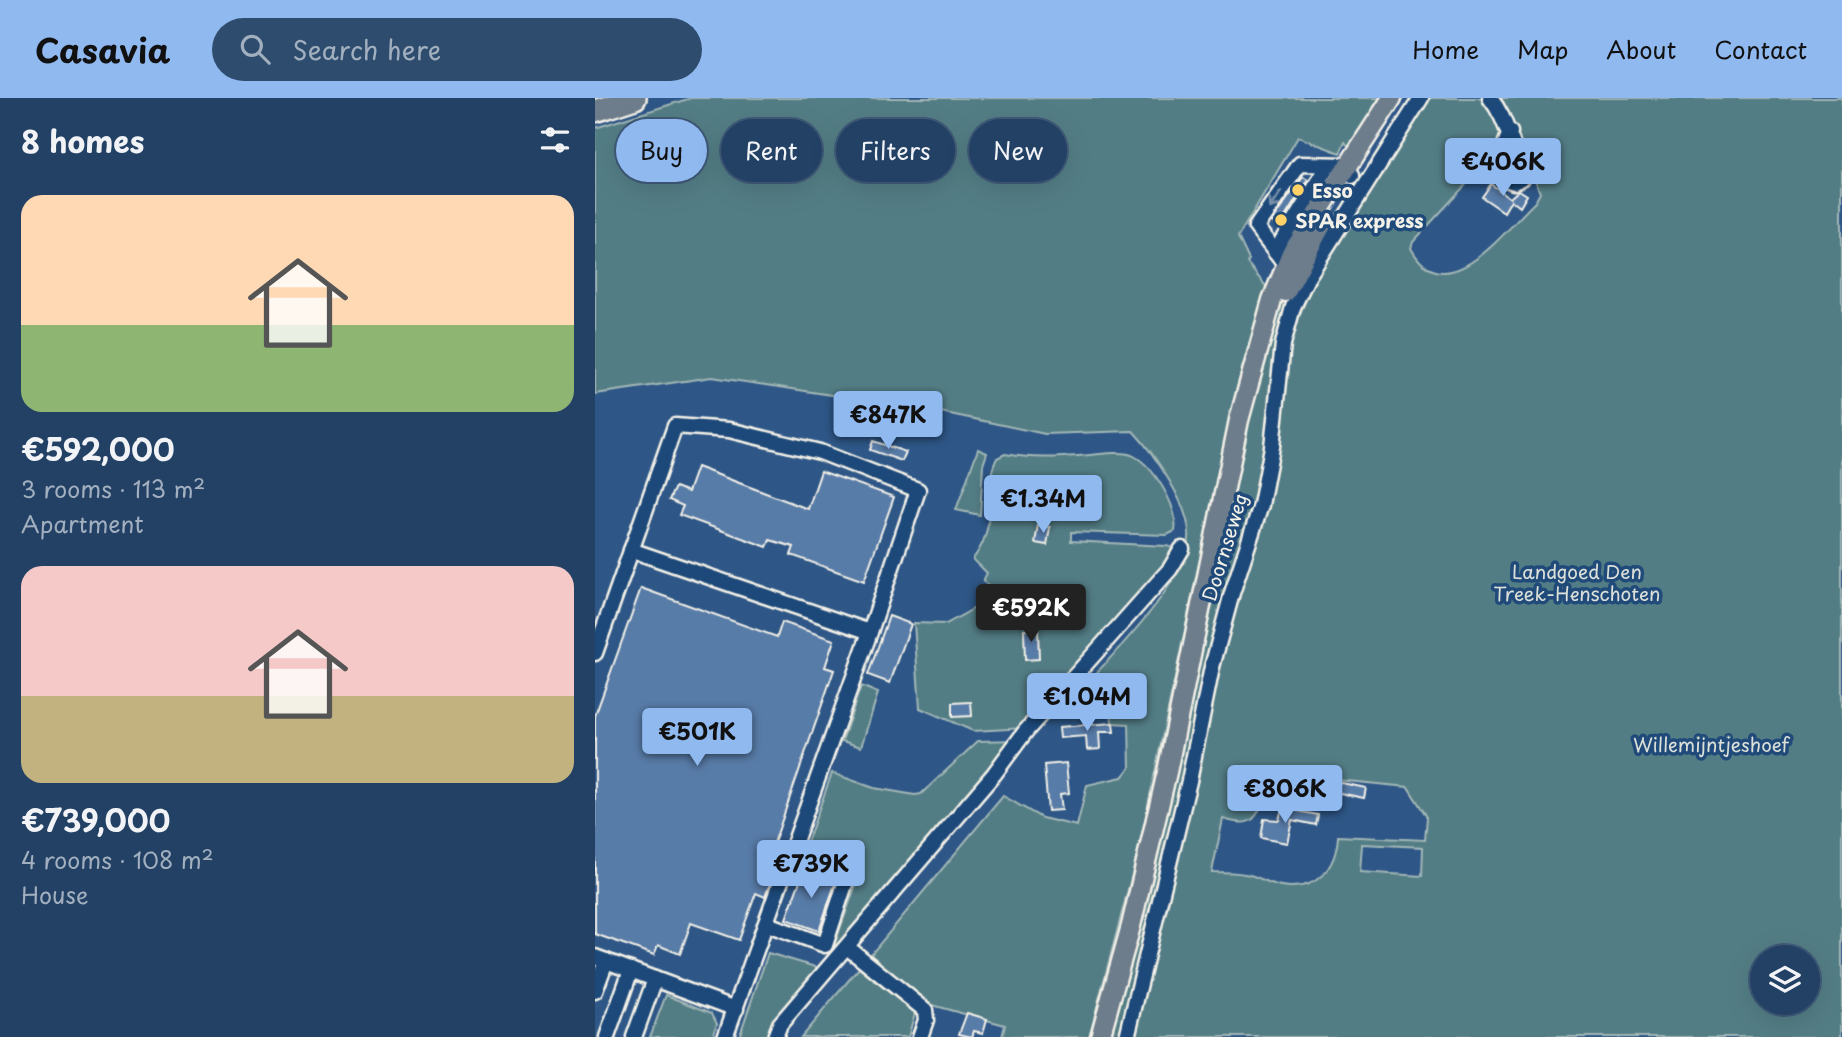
<!DOCTYPE html>
<html lang="en">
<head>
<meta charset="utf-8">
<style>
  :root { --surface:#224165; --page:#2e4c6e; --text:#f1f3f6; --muted:#a2afbf; --line:#3f5a79; --accent:#90b9f0 }
  body { margin:0; font-family:"Playpen Sans",sans-serif; background:var(--page); color:var(--text); height:100vh; display:flex; flex-direction:column; font-size:26px; white-space:nowrap }
  * { box-sizing:border-box; margin:0 }
  p { font-size:23px; color:var(--muted) }
  .icon { flex:none; width:38px; height:38px; fill:none; stroke:currentColor; stroke-width:2; stroke-linecap:round; stroke-linejoin:round }
  .map { position:relative; flex:1; overflow:hidden }
  .panel { display:flex; flex-direction:column; background:var(--surface); width:595px }
  .panel>* { flex:none }
  .banner { position:absolute; left:21px; top:21px; width:665px; height:63px; display:flex; gap:14px }
  .tools { position:absolute; left:1155px; top:847px; display:grid; gap:14px }
  .tools a { display:grid; place-items:center; width:70px; height:70px; border-radius:50%; background:var(--surface); box-shadow:0 7px 28px #0002,0 0 0 2px var(--line); font-size:35px }
  .price { position:absolute; translate:-50% -60px; padding:0 16px; border-radius:7px; background:var(--accent); color:#111; font-size:23px; line-height:46px; filter:drop-shadow(0 2px 4px #0008) }
  .price::after { content:''; position:absolute; left:50%; top:42px; width:21px; height:16px; margin-left:-10px; background:inherit; clip-path:polygon(0 0,100% 0,50% 100%) }
  .price.active { background:#222; color:#fff }
  ul { padding:0; list-style:none }
  li { display:grid; align-content:center; gap:14px; height:371px; padding:0 21px }
  li span { display:grid; place-items:center; height:217px; border-radius:21px; color:#555 }
  li>.icon { margin-inline-start:auto }
  span .icon { width:126px; height:126px; fill:#fffc; stroke-width:1 }
  li b { font-size:30px }
  h2 { display:flex; justify-content:space-between; align-items:center; height:84px; padding:0 21px; font-size:30px }
  .chip { padding:0 24px; border-radius:32px; background:var(--surface); box-shadow:0 7px 28px #0002,0 0 0 2px var(--line); font-size:24px; line-height:63px }
  .chip.active { background:var(--accent); color:#111 }
  header { display:flex; align-items:center; gap:42px; box-sizing:border-box; height:98px; padding:0 35px; background:var(--accent); color:#111 }
  header strong { font-size:33px }
  nav { display:flex; gap:38px; margin-inline-start:auto; font-size:24px }
  .search { width:490px; height:63px; background:var(--page); display:flex; align-items:center; gap:18px; box-sizing:border-box; padding:0 24px; border-radius:38px; color:var(--muted); font-size:26px }
  main { display:flex; flex:1; min-height:0 }
  .map>svg:first-child { display:block }
</style>
</head>
<body>
<header>
<strong>Casavia</strong>
<div class="search"><svg class="icon" aria-label="search" viewBox="0 0 24 24"><circle cx="10" cy="10" r="6"/><path d="M15 15l6 6"/></svg>Search here</div>
<nav><a>Home</a><a>Map</a><a>About</a><a>Contact</a></nav>
</header>
<main>
<section class="panel">
<h2>8 homes<svg class="icon" aria-label="filters" viewBox="0 0 24 24"><path d="M4 7h16M4 17h16"/><circle cx="9" cy="7" r="2"/><circle cx="15" cy="17" r="2"/></svg></h2>
<ul>
<li><span style="background:linear-gradient(#ffd9b3 60%,#8fb573 0)"><svg class="icon" aria-label="home" viewBox="0 0 24 24"><path d="M3 11l9-7 9 7M6 9v11h12V9"/></svg></span><div><b>€592,000</b><p>3 rooms · 113 m²</p><p>Apartment</p></div></li>
<li><span style="background:linear-gradient(#f6c9c9 60%,#c2b280 0)"><svg class="icon" aria-label="home" viewBox="0 0 24 24"><path d="M3 11l9-7 9 7M6 9v11h12V9"/></svg></span><div><b>€739,000</b><p>4 rooms · 108 m²</p><p>House</p></div></li>
</ul>
</section>
<div class="map">
<svg width="1247" height="939" viewBox="0 0 1247 939">
  <rect width="100%" height="100%" fill="#2e5787"/>
  <filter id="ink" filterUnits="userSpaceOnUse"><feTurbulence type="fractalNoise" baseFrequency=".0143" numOctaves="2"/><feDisplacementMap in="SourceGraphic" scale="14" xChannelSelector="R" yChannelSelector="G"/><feConvolveMatrix kernelMatrix="1 2 1 2 8 2 1 2 1" color-interpolation-filters="sRGB"/></filter>
  <g filter="url(#ink)">
    <g fill="#527d85" stroke="#a3b7b6" stroke-width="2" fill-rule="evenodd">
      <path d="M96 0H790L756 51 750 44 745 55 703 39 643 139 654 162 652 165 674 192 648 267 637 309 544 750 494 939H407L410 927 329 905 272 861 408 698 447 720 482 728 492 687 527 679 535 670 534 626 517 625 515 602 485 593C516 558 589 487 594 441 597 410 558 354 538 333L450 336 336 312 117 279 0 296V30Z"/>
      <path d="M833 0H887C903 17 913 38 898 57L818 144 816 150C851 215 911 131 940 104L945 95 927 47 900 0H1247V939H535L628 538 649 476 694 243 724 169ZM638 672 813 689 832 719 830 742 743 738C741 771 721 794 686 788 674 786 663 778 650 776 640 774 628 774 617 774L628 721C648 727 660 728 667 705L634 694ZM767 746 828 749 827 778 765 774ZM1167 859H1213V905H1167Z"/>
      <polygon points="705,162 682,252 667,370 609,584 525,939 512,939 648,328 678,223"/>
      <polygon points="383,351 392,355 388,367 385,417 361,412"/>
      <path d="M517 355C524 355 532 354 539 358 559 369 584 409 580 433L572 437 476 434V443L571 448 576 449 577 457 572 465 432 630 378 633 325 610 319 525 351 526 396 501 405 509 412 503 388 483 392 475 378 461C406 424 385 394 402 360L410 356C446 363 480 358 517 355Z"/>
      <polygon points="266,588 283,595 266,649 247,643"/>
      <polygon points="422,642 235,859 267,770 210,750 237,675 279,690 320,697 326,696 383,643"/>
      <polygon points="173,855 224,870 182,920 172,939 144,939"/>
      <polygon points="264,870 320,915 313,939 206,939"/>
      <polygon points="71,897 117,915 122,925 118,939 55,939"/>
    </g>
    <g fill="#587ba8" stroke="#f4f1e8" stroke-width="2">
      <polygon points="708,79 713,82 684,129 676,124"/>
      <polygon points="896,86 915,100 924,92 932,97 925,109 916,102 909,114 887,99"/>
      <polygon points="278,343 311,354 307,363 275,352"/>
      <polygon points="102,369 213,411 226,373 299,399 269,483 196,457 199,449 175,442 172,449 84,417 88,408 74,402 80,389 93,394"/>
      <polygon points="443,427 455,429 452,447 440,445"/>
      <polygon points="46,490 182,539 187,524 239,542 230,569 239,572 169,774 178,777 170,799 161,795 144,842 96,825 85,856 63,847 59,857 0,836 0,618"/>
      <polygon points="294,518 316,526 295,585 273,577"/>
      <polygon points="443,531 444,561 430,562 429,532"/>
      <polygon points="376,604 377,618 357,619 357,605"/>
      <polygon points="518,625 519,634 504,634 505,651 492,652 491,638 465,640 464,629"/>
      <polygon points="471,665 474,695 465,696 467,712 453,713 449,667"/>
      <polygon points="737,683 771,690 769,700 735,693"/>
      <polygon points="687,710 723,717 721,727 697,722 692,745 666,740 669,721 684,722"/>
      <polygon points="209,772 241,783 224,833 191,821"/>
      <polygon points="372,915 392,921 388,935 379,933 377,939 364,936"/>
    </g>
    <g fill="none" stroke-linecap="round" stroke-linejoin="round">
      <g stroke="#f4f1e8" stroke-width="19">
        <g id="minor">
          <path d="M895 0C907 15 911 29 918 47 921 54 926 59 930 67L927 80 919 84 908 80 905 75V60L915 34"/>
          <polyline points="680,154 734,67"/>
          <polyline points="701,167 691,168 661,129 705,66 753,67 757,78"/>
          <polyline points="36,452 275,534"/>
          <polyline points="0,555 80,328 134,332 225,354 323,392 275,534 130,939"/>
          <polyline points="172,826 230,847 253,777 197,758"/>
          <polyline points="252,849 330,912 331,922 325,939"/>
          <polyline points="0,859 141,911"/>
          <polyline points="0,893 11,863"/>
          <polyline points="12,939 36,872"/>
          <polyline points="39,939 60,881"/>
          <polyline points="180,939 185,926 399,676 430,634 575,471 587,451"/>
          <polyline points="532,939 594,683 617,569 637,495 666,407 677,349 688,246 698,209 712,180 826,0"/>
        </g>
      </g>
      <g stroke="#f4f1e8" stroke-width="23">
        <g id="major">
          <polyline points="691,194 729,123"/>
          <polyline points="505,939 536,828 572,674 644,322 677,202 696,156 797,0"/>
        </g>
      </g>
      <g stroke="#f4f1e8" stroke-width="26">
        <polyline id="highway" points="0,13 40,0"/>
      </g>
      <use href="#minor" stroke="#1f4a7a" stroke-width="14"/>
      <use href="#major" stroke="#6d7d8c" stroke-width="18"/>
      <use href="#highway" stroke="#6d7d8c" stroke-width="21"/>
    </g>
    <defs><path id="oneway-shaft" d="M-6 0H5M1.5-3L5.5 0L1.5 3" fill="none" stroke-width="1.6" stroke-linecap="round" stroke-linejoin="round" transform="scale(1.75)"/></defs>
    <use stroke="#748da6" href="#oneway-shaft" transform="translate(680 102) rotate(125)"/>
  </g>
  <g fill="#ffd166" stroke="#1f4a7a" stroke-width="2.5">
    <circle cx="703" cy="92" r="7"/>
    <circle cx="686" cy="122" r="7"/>
  </g>
  <g text-anchor="middle" dominant-baseline="central" stroke-width="7" stroke-linejoin="round" paint-order="stroke">
    <g font-size="19" font-weight="bold" fill="#f4f1e8" stroke="#1f4a7a" text-anchor="start">
      <text x="717" y="92">Esso</text>
      <text x="700" y="122">SPAR express</text>
    </g>
    <g font-size="19" fill="#f4f1e8" stroke="#1f4a7a">
      <text transform="translate(629 449) rotate(-73)">Doornseweg</text>
    </g>
    <g font-size="19" fill="#dce0d9" stroke="#1f4a7a">
      <text x="982" y="473">Landgoed Den<tspan x="982" dy="22">Treek-Henschoten</tspan></text>
      <text x="1116" y="646">Willemijntjeshoef</text>
    </g>
  </g>
</svg>
<div class="tools">
<a><svg class="icon" aria-label="layers" viewBox="0 0 24 24"><path d="M12 4l9 5-9 5-9-5zM3 14l9 5 9-5"/></svg></a>
</div>
<b class="price" style="left:908px;top:100px">€406K</b>
<b class="price" style="left:293px;top:353px">€847K</b>
<b class="price" style="left:448px;top:437px">€1.34M</b>
<b class="price active" style="left:436px;top:546px">€592K</b>
<b class="price" style="left:492px;top:635px">€1.04M</b>
<b class="price" style="left:102px;top:670px">€501K</b>
<b class="price" style="left:690px;top:727px">€806K</b>
<b class="price" style="left:216px;top:802px">€739K</b>
<div class="banner">
<a class="chip active">Buy</a>
<a class="chip">Rent</a>
<a class="chip">Filters</a>
<a class="chip">New</a>
</div>
</div>
</main>
</body>
</html>
